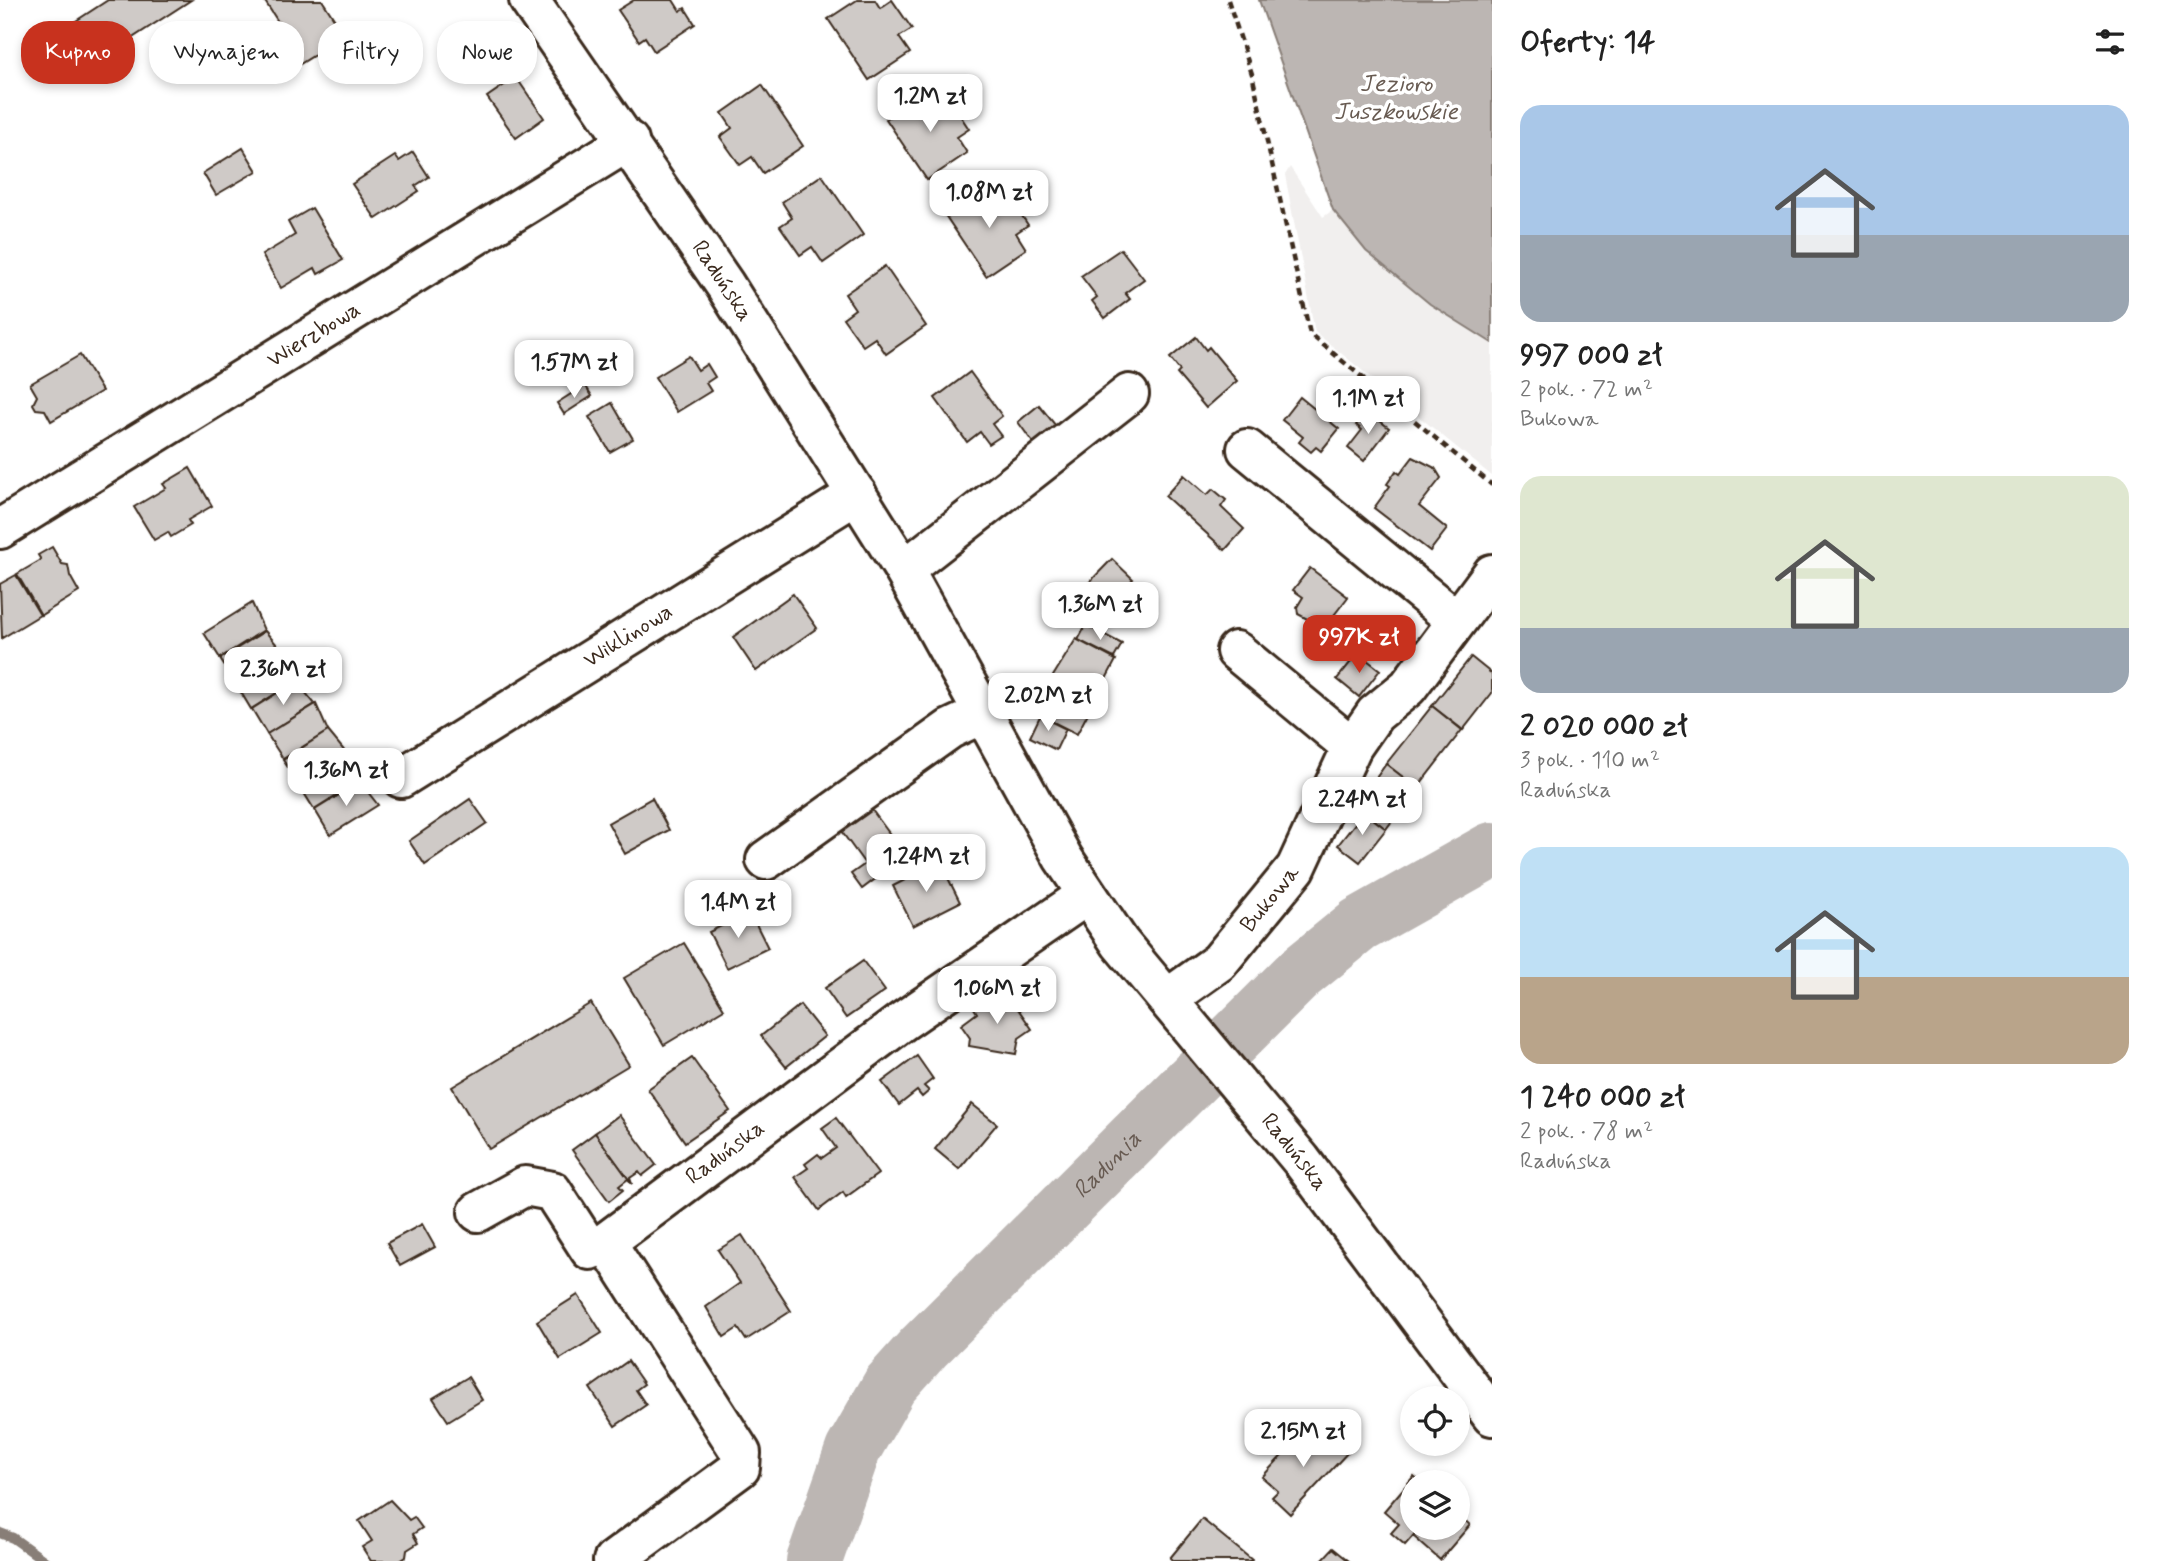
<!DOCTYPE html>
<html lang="pl">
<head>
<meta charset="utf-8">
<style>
  :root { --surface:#fff; --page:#f2f2f2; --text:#222; --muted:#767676; --accent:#c8321e }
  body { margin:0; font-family:Mynerve,sans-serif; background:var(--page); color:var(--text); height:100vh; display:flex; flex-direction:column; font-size:26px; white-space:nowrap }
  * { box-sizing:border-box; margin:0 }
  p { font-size:23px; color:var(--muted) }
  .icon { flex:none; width:38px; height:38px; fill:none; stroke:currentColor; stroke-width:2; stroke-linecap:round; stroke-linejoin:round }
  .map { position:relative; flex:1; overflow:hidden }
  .panel { display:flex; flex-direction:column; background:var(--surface); width:665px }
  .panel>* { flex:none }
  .banner { position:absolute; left:21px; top:21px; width:665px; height:63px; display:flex; gap:14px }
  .controls { position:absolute; left:1400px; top:1386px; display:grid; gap:14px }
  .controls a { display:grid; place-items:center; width:70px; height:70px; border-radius:50%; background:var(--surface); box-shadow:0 4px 10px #0003; font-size:35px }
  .price { position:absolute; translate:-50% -60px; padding:0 16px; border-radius:14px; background:#fff; color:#222; font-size:23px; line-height:46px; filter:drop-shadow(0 2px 4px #0008) }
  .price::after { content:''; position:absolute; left:50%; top:42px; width:21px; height:16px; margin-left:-10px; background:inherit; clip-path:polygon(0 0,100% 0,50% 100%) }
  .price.on { background:var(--accent); color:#fff }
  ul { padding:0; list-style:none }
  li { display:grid; align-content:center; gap:14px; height:371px; padding:0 28px }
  li span { display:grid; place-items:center; height:217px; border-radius:21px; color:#555 }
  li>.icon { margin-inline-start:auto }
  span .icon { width:126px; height:126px; fill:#fffc; stroke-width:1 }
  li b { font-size:30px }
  h2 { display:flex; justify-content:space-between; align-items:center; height:84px; padding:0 28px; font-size:30px }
  .tag { padding:0 24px; border-radius:28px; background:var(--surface); box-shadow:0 4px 10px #0003; font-size:24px; line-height:63px }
  .tag.on { background:var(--accent); color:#fff }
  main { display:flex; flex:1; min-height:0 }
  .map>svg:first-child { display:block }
</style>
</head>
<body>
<main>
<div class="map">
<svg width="1492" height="1561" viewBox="0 0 1492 1561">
  <rect width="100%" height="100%" fill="#fff"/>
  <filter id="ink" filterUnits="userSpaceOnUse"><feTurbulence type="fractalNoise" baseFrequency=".0143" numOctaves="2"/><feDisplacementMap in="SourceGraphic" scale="14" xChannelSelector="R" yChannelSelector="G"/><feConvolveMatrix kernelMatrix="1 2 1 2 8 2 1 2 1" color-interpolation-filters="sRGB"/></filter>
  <g filter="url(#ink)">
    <polygon fill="#f1efee" points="1290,167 1323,217 1333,210 1366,251 1430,304 1492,343 1492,476 1315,332 1285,175"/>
    <polygon fill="#bcb6b3" stroke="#887e77" stroke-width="2" points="1259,0 1492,0 1492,343 1430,304 1366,251 1333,210"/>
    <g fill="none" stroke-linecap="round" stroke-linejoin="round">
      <polyline stroke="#887e77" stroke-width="10" points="0,1533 13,1538 45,1561"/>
      <path stroke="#bcb6b3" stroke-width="56" id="s1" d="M814 1561 853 1450 890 1385 924 1347 1300 973 1359 925 1492 850"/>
    </g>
    <g fill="#cfcac7" stroke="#3b2a1e" stroke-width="2">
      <polygon points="108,0 191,0 86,68 62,30"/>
      <polygon points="264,0 322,0 345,36 292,69 273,38 284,31"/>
      <polygon points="634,0 673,0 680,11 685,8 695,24 654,51 645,37 639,41 618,10"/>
      <polygon points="857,0 875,0 880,8 892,0 912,29 899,37 910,53 869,80 828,19"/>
      <polygon points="516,77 544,118 516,138 487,97"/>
      <polygon points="762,85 803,146 763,173 752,157 740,165 720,137 732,128 722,113"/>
      <polygon points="926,92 937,108 950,100 969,129 957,137 967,153 927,180 886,119"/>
      <polygon points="243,148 257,171 216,195 203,173"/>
      <polygon points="413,152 429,177 415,186 419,191 376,219 352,184 395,156 399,161"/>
      <polygon points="822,175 863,235 823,263 812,247 800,255 780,226 792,218 782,202"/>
      <polygon points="986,188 997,204 1009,196 1028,225 1016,233 1026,249 986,276 945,215"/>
      <polygon points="312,208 343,260 318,274 315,268 281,288 262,255 295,235 288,222"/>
      <polygon points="1121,249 1144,279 1125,293 1130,299 1105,318 1092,301 1097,297 1081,276"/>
      <polygon points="885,266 926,326 886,354 875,338 863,346 843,318 855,309 845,294"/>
      <polygon points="1196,337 1206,350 1209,347 1237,381 1206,408 1177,374 1180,371 1170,358"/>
      <polygon points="80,355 102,391 51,421 45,410 36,409 33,404 37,396 30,384"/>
      <polygon points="689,356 698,370 707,364 715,377 706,383 711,391 677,412 655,377"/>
      <polygon points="970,372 1002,416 992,424 1001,436 989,444 980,432 967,442 935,398"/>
      <polygon points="585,385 592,396 564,414 557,403"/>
      <polygon points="1300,397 1339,429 1321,451 1316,447 1311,452 1299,442 1303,437 1282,420"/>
      <polygon points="612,403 633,439 610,452 589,417"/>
      <polygon points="1039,405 1056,426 1034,444 1018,422"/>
      <polygon points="1367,411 1389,428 1364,461 1348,448 1362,430 1356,425"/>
      <polygon points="1413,457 1435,468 1441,478 1419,506 1447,529 1430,551 1374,508 1390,486 1387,484 1396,471 1400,474"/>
      <polygon points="190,468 212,506 188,520 191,525 171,537 168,532 154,540 134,507 166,488 163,484"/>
      <polygon points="1184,475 1207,495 1213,489 1226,500 1221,507 1244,529 1225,550 1165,496"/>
      <polygon points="52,547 62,564 68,565 70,576 79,592 41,615 17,574 41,560 38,555"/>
      <polygon points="1112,559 1133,579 1105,611 1098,612 1078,594"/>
      <polygon points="1310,568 1348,597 1324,628 1298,614 1297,607 1303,597 1293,590"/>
      <polygon points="16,575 40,615 2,638 0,584"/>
      <polygon points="793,594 817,628 756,671 733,637"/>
      <polygon points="252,603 264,630 220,658 204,633"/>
      <polygon points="1086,625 1122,644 1114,658 1078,640"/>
      <polygon points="265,631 284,653 236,684 220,659"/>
      <polygon points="1076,639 1116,660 1077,734 1037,714 1049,691 1045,689"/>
      <polygon points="1358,653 1380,670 1359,697 1337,679"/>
      <polygon points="284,654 296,681 251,709 236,684"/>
      <polygon points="1471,657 1492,674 1492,693 1463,730 1432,706"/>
      <polygon points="296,681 315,704 267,734 252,709"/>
      <polygon points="316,704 328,731 283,759 267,734"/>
      <polygon points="1432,706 1462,730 1417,788 1386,764"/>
      <polygon points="1040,716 1066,729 1056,750 1030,737"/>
      <polygon points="328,731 347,754 299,784 283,760"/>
      <polygon points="347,755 359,781 314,809 299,785"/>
      <polygon points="1386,764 1417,788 1386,829 1356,806"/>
      <polygon points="360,782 378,805 330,835 315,810"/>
      <polygon points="652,798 669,830 625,854 608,823"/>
      <polygon points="470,799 487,823 425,865 409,841"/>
      <polygon points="869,806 906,856 862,889 851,874 865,864 839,828"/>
      <polygon points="1364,812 1386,829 1360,862 1338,845"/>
      <polygon points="940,862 960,902 913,926 893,886"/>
      <polygon points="750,912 768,948 727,968 709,932"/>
      <polygon points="684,943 724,1009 664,1045 624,978"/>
      <polygon points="863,961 885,991 846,1018 825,988"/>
      <polygon points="1007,993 1032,1029 1019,1038 1016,1054 969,1046 970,1038 961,1025 977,1013 974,1008 987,1000 990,1004"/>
      <polygon points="591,1003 629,1065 489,1149 452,1087"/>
      <polygon points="800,1005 825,1036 786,1067 761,1036"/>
      <polygon points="917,1056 933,1079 924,1086 929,1091 922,1097 917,1091 899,1105 882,1082"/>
      <polygon points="692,1058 730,1111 685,1142 648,1089"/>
      <polygon points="972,1104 997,1124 959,1169 935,1149"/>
      <polygon points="619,1115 656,1165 642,1176 639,1172 630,1178 632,1184 595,1133"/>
      <polygon points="836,1118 878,1174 846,1197 843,1192 819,1210 795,1177 808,1168 805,1164 818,1154 822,1158 836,1148 822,1128"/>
      <polygon points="595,1133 632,1184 628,1179 619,1186 623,1190 609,1201 572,1150"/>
      <polygon points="422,1224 435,1247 400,1266 387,1243"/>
      <polygon points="742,1235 791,1311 746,1340 738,1328 724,1337 706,1307 740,1283 718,1250"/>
      <polygon points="578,1295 602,1333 560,1359 537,1321"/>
      <polygon points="628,1361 644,1384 636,1390 646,1405 615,1426 590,1388"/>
      <polygon points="468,1377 482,1400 448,1421 433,1398"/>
      <polygon points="1306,1430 1325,1449 1337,1436 1351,1449 1290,1514 1272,1497 1278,1491 1262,1477"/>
      <polygon points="1414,1476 1421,1482 1412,1482 1412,1528 1420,1528 1405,1545 1391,1533 1399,1524 1384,1511"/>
      <polygon points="390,1500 409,1520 414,1517 422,1528 413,1534 418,1543 407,1550 406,1557 400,1561 371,1561 362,1547 372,1541 359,1521"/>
      <polygon points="1458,1514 1470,1525 1440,1560 1413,1536 1420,1528 1458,1528"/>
      <polygon points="1202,1519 1252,1560 1251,1561 1173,1561 1170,1558"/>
      <polygon points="1333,1548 1349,1561 1321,1561"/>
    </g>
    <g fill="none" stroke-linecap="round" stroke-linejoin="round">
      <g stroke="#3b2a1e" stroke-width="44">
        <g id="minor">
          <path id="s2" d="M529 0 725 285 904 570 1063 858 1120 943 1301 1160 1492 1416"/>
          <polyline points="1247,449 1456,620"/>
          <path id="s3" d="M0 529 629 141"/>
          <polyline points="904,570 1129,394"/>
          <polyline points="1236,651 1352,747"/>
          <path id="s4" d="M401 778 857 494"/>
          <polyline points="766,860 950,729 984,713"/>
          <path id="s5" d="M1167 999 1219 962 1296 868 1352 747 1375 714 1408 687 1492 574"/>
          <polyline points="478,1212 525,1186 552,1191 590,1250 606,1242"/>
          <path id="s6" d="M613 1561 740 1468 741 1453 606 1242 903 1021 1087 895"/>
        </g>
      </g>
      <polyline stroke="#3b2a1e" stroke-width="4.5" stroke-dasharray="7 5" stroke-linecap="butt" points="1228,0 1252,74 1310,334 1492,485"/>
      <use href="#minor" stroke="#fff" stroke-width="38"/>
    </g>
  </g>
  <g text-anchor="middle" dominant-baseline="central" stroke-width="7" stroke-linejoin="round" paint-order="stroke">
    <g font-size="23" fill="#3b2a1e" stroke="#fff">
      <text stroke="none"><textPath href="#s2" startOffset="341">Raduńska</textPath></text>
      <text stroke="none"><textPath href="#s3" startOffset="369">Wierzbowa</textPath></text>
      <text stroke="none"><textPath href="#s4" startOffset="268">Wiklinowa</textPath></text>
      <text stroke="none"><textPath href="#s5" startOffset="145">Bukowa</textPath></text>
      <text stroke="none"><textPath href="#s6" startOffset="572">Raduńska</textPath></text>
      <text stroke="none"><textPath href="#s2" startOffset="1386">Raduńska</textPath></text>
    </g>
    <g font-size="24" font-style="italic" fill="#685b52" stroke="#fff">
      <text x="1396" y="84">Jezioro<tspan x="1396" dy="28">Juszkowskie</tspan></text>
      <text stroke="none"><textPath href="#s1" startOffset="502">Radunia</textPath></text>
    </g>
  </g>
</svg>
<div class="controls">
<a><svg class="icon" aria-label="locate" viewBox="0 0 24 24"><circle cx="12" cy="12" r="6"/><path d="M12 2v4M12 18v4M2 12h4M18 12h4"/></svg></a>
<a><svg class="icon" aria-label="layers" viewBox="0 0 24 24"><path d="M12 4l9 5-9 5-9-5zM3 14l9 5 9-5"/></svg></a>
</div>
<b class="price" style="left:930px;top:134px">1.2M zł</b>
<b class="price" style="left:989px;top:230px">1.08M zł</b>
<b class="price" style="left:574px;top:400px">1.57M zł</b>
<b class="price" style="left:1368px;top:436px">1.1M zł</b>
<b class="price" style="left:1100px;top:642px">1.36M zł</b>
<b class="price on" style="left:1359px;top:675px">997K zł</b>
<b class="price" style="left:283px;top:707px">2.36M zł</b>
<b class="price" style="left:1048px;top:733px">2.02M zł</b>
<b class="price" style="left:346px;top:808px">1.36M zł</b>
<b class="price" style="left:1362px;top:837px">2.24M zł</b>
<b class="price" style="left:926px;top:894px">1.24M zł</b>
<b class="price" style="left:738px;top:940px">1.4M zł</b>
<b class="price" style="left:997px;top:1026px">1.06M zł</b>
<b class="price" style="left:1303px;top:1469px">2.15M zł</b>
<div class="banner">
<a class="tag on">Kupno</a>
<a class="tag">Wynajem</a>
<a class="tag">Filtry</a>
<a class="tag">Nowe</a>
</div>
</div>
<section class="panel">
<h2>Oferty: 14<svg class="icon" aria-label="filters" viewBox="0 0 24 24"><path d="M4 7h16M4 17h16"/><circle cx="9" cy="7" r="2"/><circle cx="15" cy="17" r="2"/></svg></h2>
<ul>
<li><span style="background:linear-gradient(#a9c7e8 60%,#9aa5b1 0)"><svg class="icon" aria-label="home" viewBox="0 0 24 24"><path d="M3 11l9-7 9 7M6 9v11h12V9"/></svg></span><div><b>997 000 zł</b><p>2 pok. · 72 m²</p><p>Bukowa</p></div></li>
<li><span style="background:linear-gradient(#dfe7d0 70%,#9aa5b1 0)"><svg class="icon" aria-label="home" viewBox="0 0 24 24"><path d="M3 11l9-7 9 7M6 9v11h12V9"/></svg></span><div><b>2 020 000 zł</b><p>3 pok. · 110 m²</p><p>Raduńska</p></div></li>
<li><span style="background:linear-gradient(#bfe0f5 60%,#b9a48a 0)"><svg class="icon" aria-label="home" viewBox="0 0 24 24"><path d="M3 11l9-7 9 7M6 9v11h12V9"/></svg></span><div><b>1 240 000 zł</b><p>2 pok. · 78 m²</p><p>Raduńska</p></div></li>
</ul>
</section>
</main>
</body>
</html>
